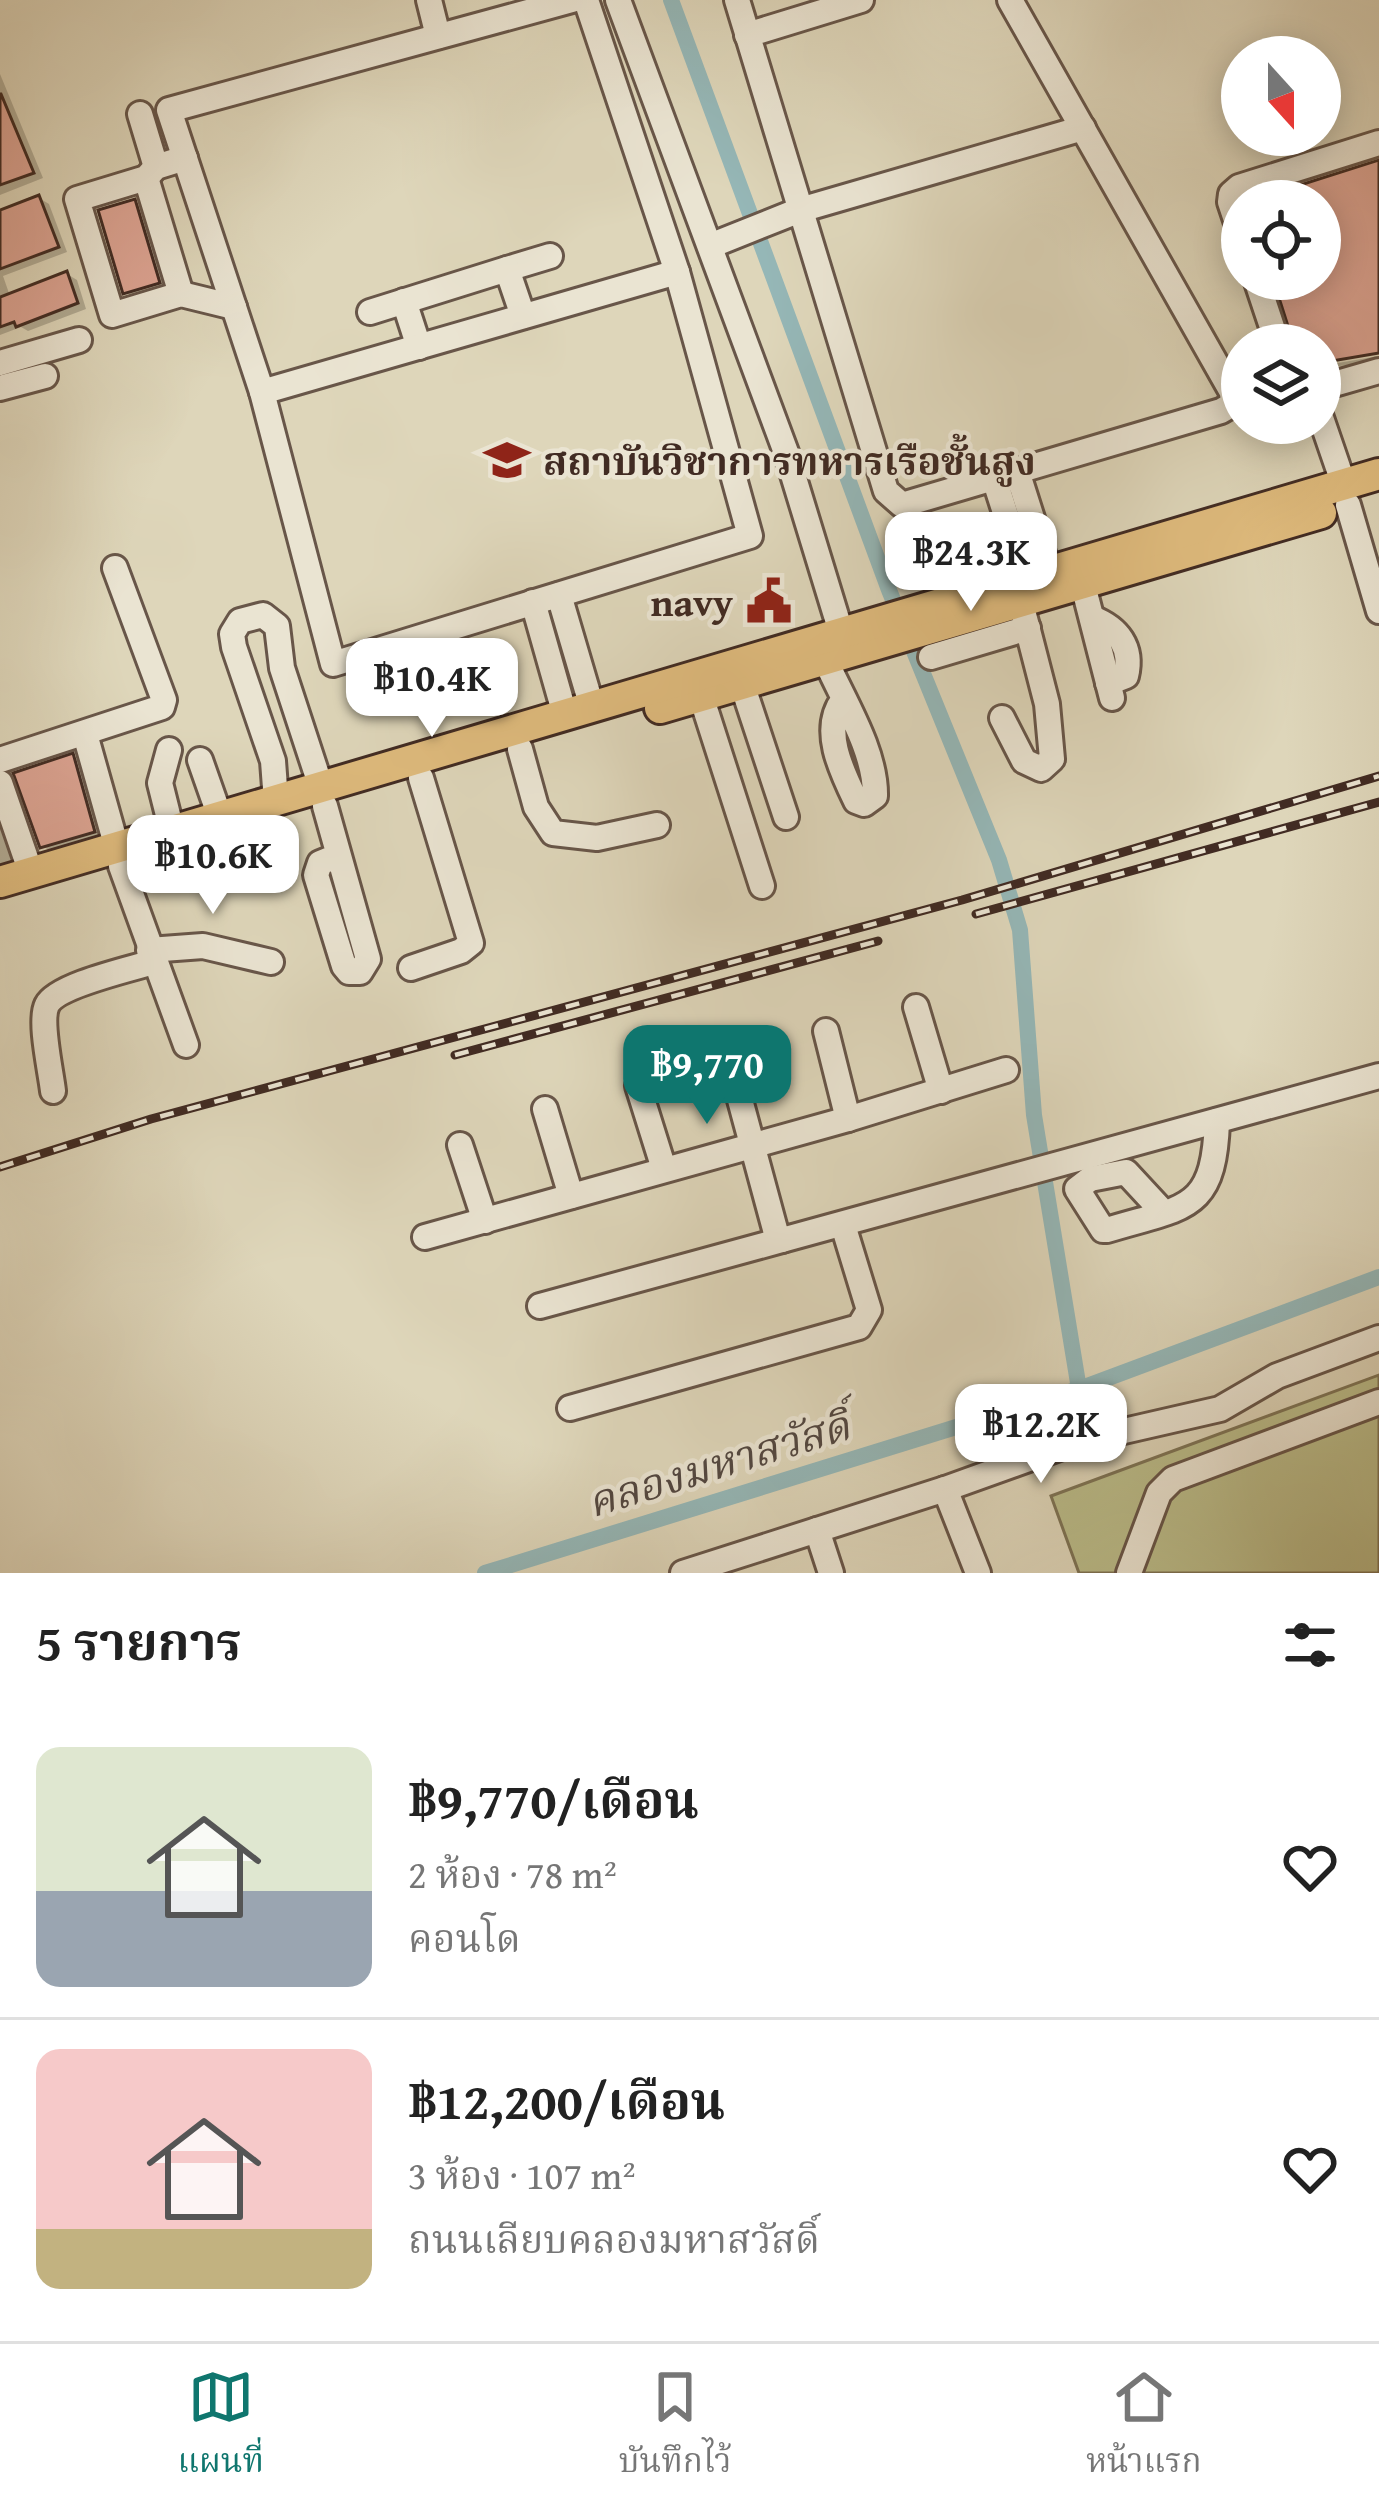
<!DOCTYPE html>
<html lang="th">
<head>
<meta charset="utf-8">
<style>
  :root { --surface:#fff; --page:#f2f2f2; --text:#222; --muted:#767676; --line:#e0e0e0; --accent:#0f766e }
  body { margin:0; font-family:"Gentium Book Plus","Noto Serif Thai",serif; background:var(--page); color:var(--text); height:100vh; display:flex; flex-direction:column; font-size:45px; white-space:nowrap }
  * { box-sizing:border-box; margin:0 }
  p { font-size:39px; color:var(--muted) }
  .icon { flex:none; width:66px; height:66px; fill:none; stroke:currentColor; stroke-width:2; stroke-linecap:round; stroke-linejoin:round }
  .map { position:relative; height:1573px; overflow:hidden }
  .sheet { display:flex; flex-direction:column; background:var(--surface); flex:1 }
  .sheet>* { flex:none }
  .needle { width:78px; rotate:159deg }
  .buttons { position:absolute; left:1221px; top:36px; display:grid; gap:24px }
  .buttons a { display:grid; place-items:center; width:120px; height:120px; border-radius:50%; background:var(--surface); box-shadow:0 6px 30px #0003; font-size:60px }
  .price { position:absolute; translate:-50% -102px; padding:0 27px; border-radius:24px; background:#fff; color:#222; font-size:39px; line-height:78px; filter:drop-shadow(0 3px 6px #0008) }
  .price::after { content:''; position:absolute; left:50%; top:72px; width:36px; height:27px; margin-left:-18px; background:inherit; clip-path:polygon(0 0,100% 0,50% 100%) }
  .price.active { background:var(--accent); color:#fff }
  ul { padding:0; list-style:none }
  li { display:flex; align-items:center; gap:36px; height:300px; padding:0 36px }
  li+li { border-top:3px solid var(--line) }
  li span { display:grid; place-items:center; flex:none; width:336px; height:240px; border-radius:24px; color:#555 }
  li>.icon { margin-inline-start:auto }
  span .icon { width:144px; height:144px; fill:#fffc; stroke-width:1 }
  li b { font-size:51px }
  h2 { display:flex; justify-content:space-between; align-items:center; height:144px; padding:0 36px; font-size:51px }
  .dock { display:flex; justify-content:space-around; align-items:center; height:168px; border-top:3px solid var(--line); background:var(--surface); font-size:33px; color:var(--muted) }
  .dock a { display:grid; justify-items:center; gap:6px }
  .dock .active { color:var(--accent) }
  .map>svg:first-child { display:block }
</style>
</head>
<body>
<div class="map">
<svg width="1379" height="1573" viewBox="0 0 1379 1573">
  <rect width="100%" height="100%" fill="#ded6ba"/>
  <filter id="stains"><feTurbulence type="fractalNoise" baseFrequency=".00167" numOctaves="4"/><feColorMatrix values="0 0 0 0 .2 0 0 0 0 .09 0 0 0 0 .02 0 0 0 .5 -.17"/></filter>
  <radialGradient id="worn" r=".72"><stop offset=".6" stop-color="#630" stop-opacity="0"/><stop offset="1" stop-color="#630" stop-opacity=".3"/></radialGradient>
  <polygon fill="#babc8a" stroke="#7e7456" stroke-width="3" points="1379,1375 1379,1573 1079,1573 1051,1496"/>
  <g fill="#0003">
    <polygon points="0,74 43,178 0,195"/>
    <polygon points="39,198 49,204 67,252 3,276 10,296 67,274 77,280 86,309 28,331 21,327 0,335 0,213"/>
    <polygon points="134,202 145,208 170,289 137,298 126,292"/>
    <polygon points="1379,356 1379,360 1320,369 1320,366"/>
    <polygon points="73,757 84,763 105,838 53,852 42,846"/>
    <polygon points="0,795 23,865 0,869"/>
  </g>
  <g fill="none" stroke-linecap="round" stroke-linejoin="round">
    <g stroke="#95b7b7" stroke-width="16">
      <polyline points="671,0 889,590 999,860 1020,930 1034,1115 1079,1389"/>
      <polyline points="485,1573 1079,1389 1379,1277"/>
    </g>
  </g>
  <g fill="#dca392" stroke="#412b23" stroke-width="3">
    <polygon points="1,94 34,173 0,185 0,94"/>
    <polygon points="1379,160 1379,353 1320,363 1320,345 1294,345 1273,279 1320,279 1320,201 1250,201"/>
    <polygon points="39,195 59,247 0,269 0,210"/>
    <polygon points="135,199 160,283 123,294 98,210"/>
    <polygon points="67,271 78,303 16,327 14,322 0,327 0,297"/>
    <polygon points="73,753 95,832 40,848 13,773"/>
  </g>
  <g fill="none" stroke-linecap="round" stroke-linejoin="round">
    <g stroke="#685649" stroke-width="30">
      <g id="minor">
        <polyline points="429,0 438,36"/>
        <polyline points="572,0 169,110 262,392 333,664 750,536 677,272 586,0"/>
        <polyline points="618,0 787,455 841,632"/>
        <polyline points="737,0 886,491 902,505 1221,411 1233,404 1232,392 1010,0"/>
        <polyline points="747,35 861,0"/>
        <polyline points="140,114 156,167"/>
        <polyline points="185,158 156,167 146,178 77,199 112,315 181,294 234,307"/>
        <polyline points="146,178 181,294"/>
        <polyline points="1242,238 1230,202 1231,194 1239,187 1379,143"/>
        <polyline points="710,246 800,210 1083,128"/>
        <polyline points="507,269 550,256"/>
        <polyline points="1256,279 1278,345"/>
        <polyline points="404,301 419,347"/>
        <polyline points="370,312 507,269 523,316"/>
        <polyline points="0,363 79,340"/>
        <polyline points="0,388 45,376"/>
        <polyline points="1320,388 1379,371"/>
        <polyline points="262,392 677,272"/>
        <polyline points="1320,415 1344,485"/>
        <polyline points="1017,471 1049,572"/>
        <polyline points="994,478 1026,578"/>
        <polyline points="1348,505 1379,611"/>
        <polyline points="1083,585 1112,698"/>
        <polyline points="559,595 592,707"/>
        <polyline points="533,602 565,715"/>
        <path d="M1092 618C1118 628 1133 647 1126 676L1108 683"/>
        <polyline points="931,657 1028,628"/>
        <path d="M825 659C843 700 876 751 875 796L864 804 856 801C841 770 821 729 843 700"/>
        <polyline points="742,684 786,817"/>
        <polyline points="701,696 762,886"/>
        <polyline points="1002,718 1024,761 1041,769 1052,759 1047,704 1021,603"/>
        <polyline points="85,734 117,848"/>
        <polyline points="520,749 536,807 553,833 597,838 657,825"/>
        <polyline points="169,750 160,783 172,831"/>
        <polyline points="0,760 162,707 164,700 115,568"/>
        <polyline points="200,760 220,817"/>
        <polyline points="0,783 31,873"/>
        <polyline points="276,801 273,761 234,647 232,634 240,621 263,615 277,626 282,668 321,787"/>
        <polyline points="325,806 368,959 360,972 349,972 344,966 316,875 320,863 337,856"/>
        <polyline points="121,866 186,1045"/>
        <polyline points="149,950 203,946 271,962"/>
        <polyline points="411,968 461,951 471,943 421,778"/>
        <polyline points="916,1007 941,1091"/>
        <polyline points="826,1031 848,1119"/>
        <polyline points="729,1059 776,1233 782,1240 1379,1076"/>
        <polyline points="638,1086 664,1169"/>
        <path d="M53 1091C51 1072 39 1021 47 1005 57 985 131 969 153 962"/>
        <polyline points="545,1109 571,1196"/>
        <polyline points="460,1145 485,1221"/>
        <path d="M1164 1213 1126 1172 1090 1179 1077 1189 1103 1230H1107C1185 1206 1214 1213 1217 1121"/>
        <polyline points="425,1237 848,1119 1006,1070"/>
        <polyline points="540,1306 782,1240"/>
        <polyline points="570,1408 859,1327 869,1310 843,1225"/>
        <polyline points="945,1489 978,1573"/>
        <polyline points="817,1530 831,1573"/>
        <polyline points="683,1573 945,1489 1076,1442 1220,1409 1277,1376 1379,1338"/>
        <polyline points="1129,1573 1159,1493 1173,1479 1379,1402"/>
      </g>
    </g>
    <g stroke="#412b23" stroke-width="36">
      <g id="major">
        <polyline points="660,708 1321,513"/>
        <polyline points="0,882 1379,474"/>
      </g>
    </g>
    <use href="#minor" stroke="#eae4d2" stroke-width="24"/>
    <use href="#major" stroke="#dfbb7d" stroke-width="30"/>
    <g stroke="#412b23" stroke-width="9">
      <g id="rail">
        <polyline points="976,914 1379,802"/>
        <polyline points="455,1055 878,941"/>
        <polyline points="0,1167 151,1119 962,900 1379,776"/>
      </g>
    </g>
    <use href="#rail" stroke="#eae4d2" stroke-width="4.5" stroke-dasharray="14" stroke-linecap="butt"/>
  </g>
  <defs>
    <g id="university-bare" transform="scale(3.6)"><path d="M0-5L7-2L0 1L-7-2ZM-4 1L0 2.5L4 1V4Q0 6-4 4Z" fill="#8f2418" stroke="#eae4d2" stroke-width="2.5" paint-order="stroke"/></g>
    <g id="civic-bare" transform="scale(3.6)"><path d="M-.6-6.5H3V-4.5H.6V-3L4-1V1h2V6H-6V1h2V-1L-.6-3ZM-1.2 2.5V6h2.4V2.5Z" fill="#8f2418" stroke="#eae4d2" stroke-width="2.5" paint-order="stroke"/></g>
  </defs>
  <g fill-rule="evenodd">
    <use href="#university-bare" x="507" y="460"/>
    <use href="#civic-bare" x="769" y="601"/>
  </g>
  <g text-anchor="middle" dominant-baseline="central" stroke-width="9" stroke-linejoin="round" paint-order="stroke">
    <g font-size="39" font-weight="bold" fill="#412b23" stroke="#eae4d2" text-anchor="start">
      <text x="543" y="460">สถาบันวิชาการทหารเรือชั้นสูง</text>
      <text x="733" y="601" text-anchor="end">navy</text>
    </g>
    <g font-size="42" font-style="italic" fill="#524741" stroke="#eae4d2">
      <text transform="translate(718 1463) rotate(-17)">คลองมหาสวัสดิ์</text>
    </g>
  </g>
  <rect width="100%" height="100%" filter="url(#stains)"/>
  <rect width="100%" height="100%" fill="url(#worn)"/>
</svg>
<div class="buttons">
<a><svg class="needle" viewBox="-14 -14 28 28"><path d="M0-13l5 13h-10z" fill="#e53935"/><path d="M0 13l5-13h-10z" fill="#767676"/></svg></a>
<a><svg class="icon" aria-label="locate" viewBox="0 0 24 24"><circle cx="12" cy="12" r="6"/><path d="M12 2v4M12 18v4M2 12h4M18 12h4"/></svg></a>
<a><svg class="icon" aria-label="layers" viewBox="0 0 24 24"><path d="M12 4l9 5-9 5-9-5zM3 14l9 5 9-5"/></svg></a>
</div>
<b class="price" style="left:971px;top:614px">฿24.3K</b>
<b class="price" style="left:432px;top:740px">฿10.4K</b>
<b class="price" style="left:213px;top:917px">฿10.6K</b>
<b class="price active" style="left:707px;top:1127px">฿9,770</b>
<b class="price" style="left:1041px;top:1486px">฿12.2K</b>
</div>
<section class="sheet">
<h2>5 รายการ<svg class="icon" aria-label="filters" viewBox="0 0 24 24"><path d="M4 7h16M4 17h16"/><circle cx="9" cy="7" r="2"/><circle cx="15" cy="17" r="2"/></svg></h2>
<ul>
<li><span style="background:linear-gradient(#dfe7d0 60%,#9aa5b1 0)"><svg class="icon" aria-label="home" viewBox="0 0 24 24"><path d="M3 11l9-7 9 7M6 9v11h12V9"/></svg></span><div><b>฿9,770/เดือน</b><p>2 ห้อง · 78 m²</p><p>คอนโด</p></div><svg class="icon" aria-label="heart" viewBox="0 0 24 24"><path d="M12 20l-8-8c-3-5 5-10 8-4 3-6 11-1 8 4z"/></svg></li>
<li><span style="background:linear-gradient(#f6c9c9 75%,#c2b280 0)"><svg class="icon" aria-label="home" viewBox="0 0 24 24"><path d="M3 11l9-7 9 7M6 9v11h12V9"/></svg></span><div><b>฿12,200/เดือน</b><p>3 ห้อง · 107 m²</p><p>ถนนเลียบคลองมหาสวัสดิ์</p></div><svg class="icon" aria-label="heart" viewBox="0 0 24 24"><path d="M12 20l-8-8c-3-5 5-10 8-4 3-6 11-1 8 4z"/></svg></li>
</ul>
</section>
<nav class="dock">
<a class="active"><svg class="icon" aria-label="map" viewBox="0 0 24 24"><path d="M3 6l6-2 6 2 6-2v14l-6 2-6-2-6 2zM9 4v14M15 6v14"/></svg>แผนที่</a>
<a><svg class="icon" aria-label="saved" viewBox="0 0 24 24"><path d="M7 4h10v16l-5-4-5 4z"/></svg>บันทึกไว้</a>
<a><svg class="icon" aria-label="home" viewBox="0 0 24 24"><path d="M3 11l9-7 9 7M6 9v11h12V9"/></svg>หน้าแรก</a>
</nav>
</body>
</html>
